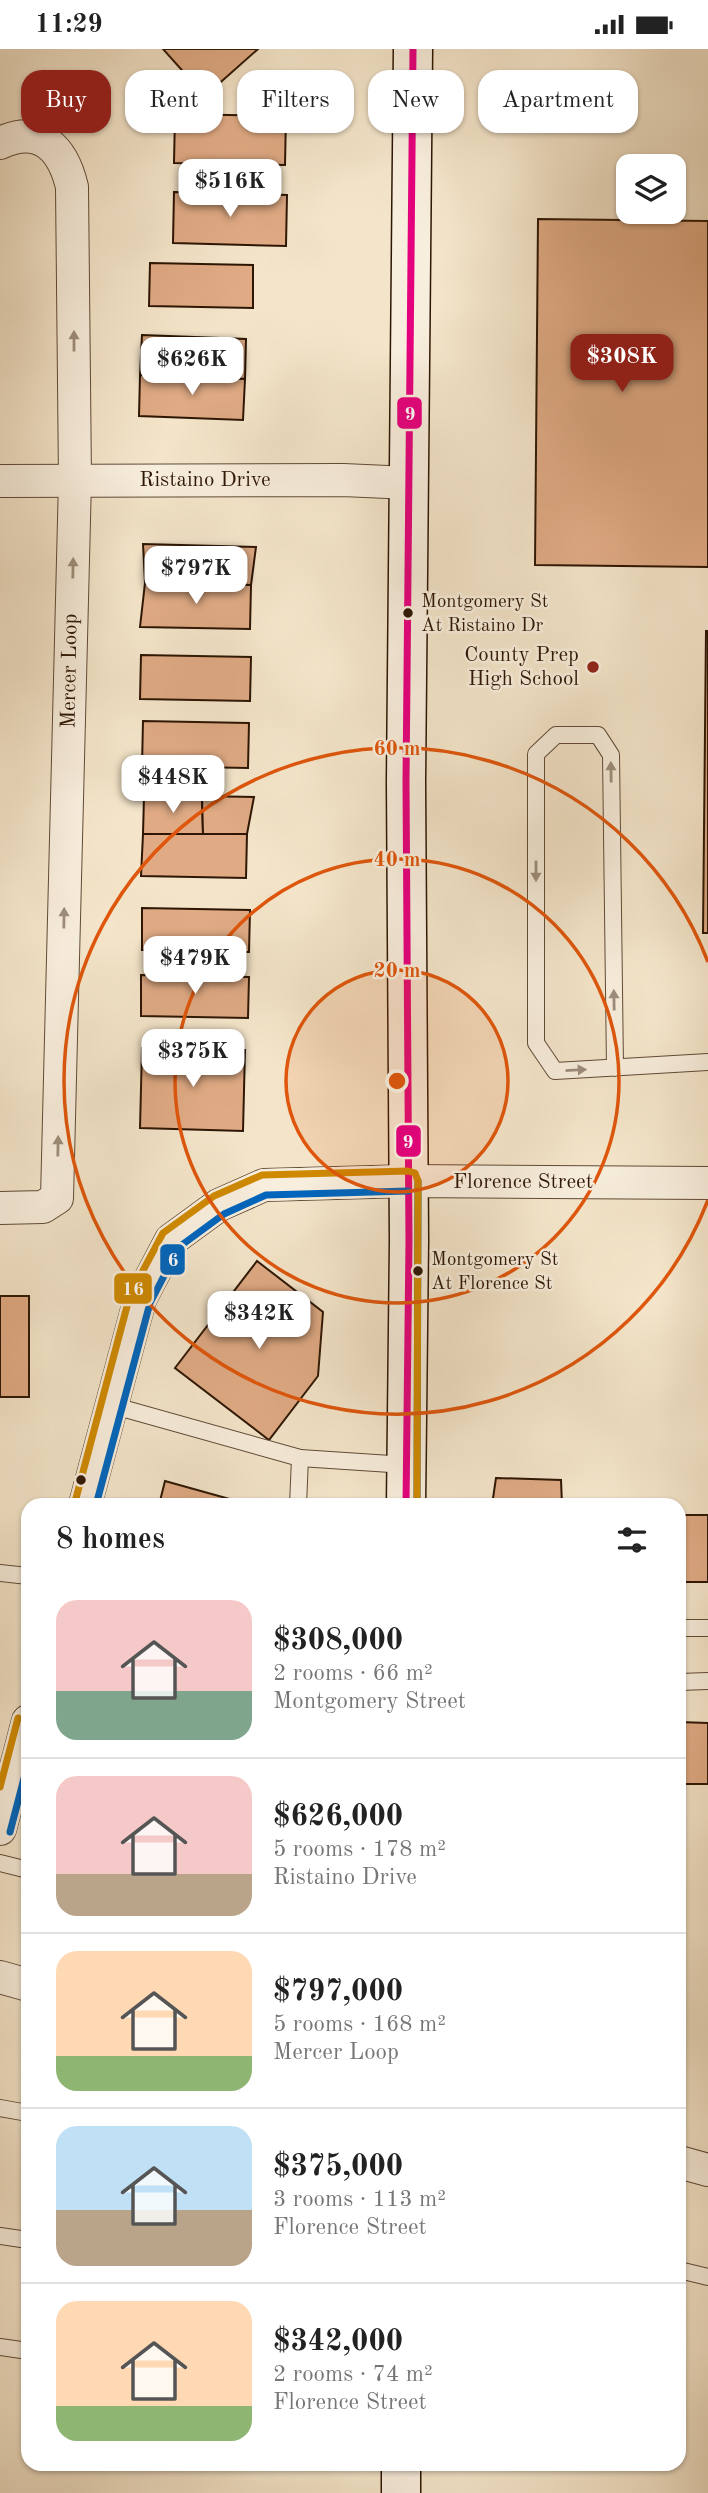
<!DOCTYPE html>
<html lang="en">
<head>
<meta charset="utf-8">
<style>
  :root { --surface:#fff; --page:#f2f2f2; --text:#222; --muted:#767676; --line:#e0e0e0; --accent:#8f2418 }
  body { margin:0; font-family:"Old Standard TT",serif; background:var(--page); color:var(--text); height:100vh; display:flex; flex-direction:column; font-size:26px; white-space:nowrap }
  * { box-sizing:border-box; margin:0 }
  p { font-size:23px; color:var(--muted) }
  .icon { flex:none; width:38px; height:38px; fill:none; stroke:currentColor; stroke-width:2; stroke-linecap:round; stroke-linejoin:round }
  .map { position:relative; flex:1; overflow:hidden }
  .sheet { position:absolute; left:21px; top:1449px; width:665px; height:973px; display:flex; flex-direction:column; background:var(--surface); border-radius:21px; box-shadow:0 2px 5px #0004 }
  .sheet>* { flex:none }
  .hud { position:absolute; left:21px; top:21px; width:667px; height:63px; display:flex; gap:14px }
  .tools { position:absolute; left:616px; top:105px; display:grid; gap:14px }
  .tools a { display:grid; place-items:center; width:70px; height:70px; border-radius:14px; background:var(--surface); box-shadow:0 2px 5px #0004; font-size:35px }
  .price { position:absolute; translate:-50% -60px; padding:0 16px; border-radius:14px; background:#fff; color:#222; font-size:23px; line-height:46px; filter:drop-shadow(0 2px 4px #0008) }
  .price::after { content:''; position:absolute; left:50%; top:42px; width:21px; height:16px; margin-left:-10px; background:inherit; clip-path:polygon(0 0,100% 0,50% 100%) }
  .price.on { background:var(--accent); color:#fff }
  ul { padding:0; list-style:none }
  li { display:flex; align-items:center; gap:21px; height:175px; padding:0 35px }
  li+li { border-top:2px solid var(--line) }
  li span { display:grid; place-items:center; flex:none; width:196px; height:140px; border-radius:21px; color:#555 }
  li>.icon { margin-inline-start:auto }
  span .icon { width:84px; height:84px; fill:#fffc; stroke-width:1 }
  li b { font-size:30px }
  h2 { display:flex; justify-content:space-between; align-items:center; height:84px; padding:0 35px; font-size:30px }
  .pill { padding:0 24px; border-radius:21px; background:var(--surface); box-shadow:0 2px 5px #0004; font-size:24px; line-height:63px }
  .pill.on { background:var(--accent); color:#fff }
  .status { display:flex; justify-content:space-between; align-items:center; height:49px; padding:0 35px; background:var(--surface); direction:ltr }
  .status svg { height:19px; fill:currentColor }
  .map>svg:first-child { display:block }
</style>
</head>
<body>
<div class="status"><b>11:29</b><svg viewBox="0 0 49 12"><path d="M0 12V9h3v3zM5 12V6h3v6zM10 12V3h3v9zM15 12V0h3v12zM26 1h20v11H26zM47 4h2v5h-2z"/></svg></div>
<div class="map">
<svg width="708" height="2444" viewBox="0 0 708 2444">
  <rect width="100%" height="100%" fill="#f4e5ca"/>
  <filter id="stains"><feTurbulence type="fractalNoise" baseFrequency=".00286" numOctaves="4"/><feColorMatrix values="0 0 0 0 .2 0 0 0 0 .09 0 0 0 0 .02 0 0 0 .5 -.17"/></filter>
  <radialGradient id="worn" r=".72"><stop offset=".6" stop-color="#630" stop-opacity="0"/><stop offset="1" stop-color="#630" stop-opacity=".3"/></radialGradient>
  <g fill="#dfaa84" stroke="#2e1604" stroke-width="2">
    <polygon points="163,0 258,0 205,47"/>
    <polygon points="175,65 286,67 285,116 174,114"/>
    <polygon points="174,143 287,146 286,197 173,194"/>
    <polygon points="538,170 708,172 708,518 535,516"/>
    <polygon points="150,214 253,216 253,259 149,257"/>
    <polygon points="142,286 246,290 245,330 140,326"/>
    <polygon points="140,326 245,330 243,371 139,367"/>
    <polygon points="143,495 256,498 251,536 145,534"/>
    <polygon points="145,534 251,536 250,580 140,578"/>
    <polygon points="706,582 708,582 708,884 703,884"/>
    <polygon points="141,606 251,608 250,652 140,650"/>
    <polygon points="143,672 249,674 248,719 142,717"/>
    <polygon points="144,747 202,747 203,785 143,785"/>
    <polygon points="202,747 254,748 247,785 203,785"/>
    <polygon points="143,785 247,785 246,829 141,827"/>
    <polygon points="142,859 250,861 249,903 142,901"/>
    <polygon points="141,926 249,928 248,969 141,967"/>
    <polygon points="142,999 245,1001 243,1082 140,1079"/>
    <polygon points="257,1212 323,1263 318,1327 269,1391 175,1319"/>
    <rect x="0" y="1247" width="29" height="101"/>
    <polygon points="496,1429 561,1431 562,1456 492,1456"/>
    <polygon points="165,1432 251,1456 159,1456"/>
    <rect x="679" y="1466" width="29" height="67"/>
    <polygon points="679,1673 708,1674 708,1735 679,1735"/>
  </g>
  <g fill="none" stroke-linecap="round" stroke-linejoin="round">
    <g stroke="#604a36" stroke-width="18">
      <g id="service">
        <polyline points="615,1019 611,706 598,686 556,686 536,705 536,994 555,1022 708,1013"/>
        <polyline points="111,1356 300,1409 298,1456"/>
        <polyline points="300,1409 406,1416"/>
        <polyline points="0,1524 28,1527"/>
        <polyline points="679,1579 708,1579"/>
        <polyline points="679,1633 708,1632"/>
        <polyline points="0,1814 28,1821"/>
        <polyline points="0,2059 28,2064"/>
        <polyline points="0,2187 28,2191"/>
        <polyline points="679,2221 708,2228"/>
        <polyline points="0,2298 28,2302"/>
      </g>
    </g>
    <g stroke="#604a36" stroke-width="34">
      <g id="minor">
        <path d="M0 94C41 75 63 100 72 138L75 431 57 1149 43 1158 0 1159"/>
        <polyline points="0,432 343,431 410,434"/>
        <polyline points="85,1456 140,1250 171,1191 219,1156 264,1136 408,1132 708,1134"/>
        <polyline points="0,1780 28,1672"/>
        <polyline points="0,1928 28,1936"/>
        <polyline points="679,2113 708,2121"/>
      </g>
    </g>
    <g stroke="#2e1604" stroke-width="41">
      <g id="secondary">
        <polyline points="406,1456 409,1192 406,733 413,0"/>
        <polyline points="401,2444 401,2415"/>
      </g>
    </g>
    <use href="#service" stroke="#f8eedd" stroke-width="16"/>
    <use href="#minor" stroke="#f8eedd" stroke-width="32"/>
    <use href="#secondary" stroke="#f8eedd" stroke-width="38"/>
    <g stroke="#f8eedd" stroke-width="12">
      <polyline id="bus-1" points="406,1456 409,1192 406,733 413,0"/>
    </g>
    <g stroke="#f8eedd" stroke-width="12">
      <g id="bus-2">
        <polyline points="96,1456 150,1254 179,1198 224,1165 266,1146 408,1142"/>
        <polyline points="417,1456 418,1132"/>
        <polyline points="10,1783 28,1714"/>
      </g>
    </g>
    <g stroke="#f8eedd" stroke-width="12">
      <g id="bus-3">
        <polyline points="75,1453 130,1246 163,1184 214,1147 262,1126 408,1122 415,1124 418,1132 417,1456"/>
        <polyline points="0,1738 18,1669"/>
      </g>
    </g>
    <use href="#bus-1" stroke="#e5007d" stroke-width="7"/>
    <use href="#bus-2" stroke="#0065bd" stroke-width="7"/>
    <use href="#bus-3" stroke="#cf8901" stroke-width="7"/>
  </g>
  <defs><path id="oneway-solid" d="M-6-.8H1V-3.2L6.5 0L1 3.2V.8H-6Z" transform="scale(1.75)"/></defs>
  <g fill="#9d8d7b">
    <use href="#oneway-solid" transform="translate(74 292) rotate(-90)"/>
    <use href="#oneway-solid" transform="translate(73 519) rotate(-89)"/>
    <use href="#oneway-solid" transform="translate(611 723) rotate(-91)"/>
    <use href="#oneway-solid" transform="translate(536 822) rotate(90)"/>
    <use href="#oneway-solid" transform="translate(64 869) rotate(-89)"/>
    <use href="#oneway-solid" transform="translate(614 951) rotate(-91)"/>
    <use href="#oneway-solid" transform="translate(576 1021) rotate(-3)"/>
    <use href="#oneway-solid" transform="translate(58 1097) rotate(-89)"/>
  </g>
  <circle cx="397" cy="1032" r="111" fill="#df560c" fill-opacity=".12"/>
  <g fill="none" stroke="#df560c" stroke-width="3.5">
    <circle cx="397" cy="1032" r="111"/>
    <circle cx="397" cy="1032" r="222"/>
    <path d="M708 1151A333 333 0 1 1 708 913"/>
  </g>
  <g fill="#2e1604" stroke="#f8eedd" stroke-width="2.5">
    <circle cx="408" cy="564" r="6"/>
    <circle cx="418" cy="1222" r="6"/>
    <circle cx="81" cy="1431" r="6"/>
  </g>
  <circle fill="#8f2418" stroke="#f8eedd" stroke-width="2.5" cx="593" cy="618" r="7"/>
  <g text-anchor="middle" dominant-baseline="central" stroke-width="5" stroke-linejoin="round" paint-order="stroke">
    <g font-size="19" fill="#2e1604" stroke="#f8eedd" text-anchor="start">
      <text x="421" y="553">Montgomery St<tspan x="421" dy="24">At Ristaino Dr</tspan></text>
      <text x="431" y="1211">Montgomery St<tspan x="431" dy="24">At Florence St</tspan></text>
    </g>
    <g font-size="21" fill="#2e1604" stroke="#f8eedd">
      <text x="205" y="431">Ristaino Drive</text>
      <text transform="translate(70 622) rotate(-89)">Mercer Loop</text>
      <text x="523" y="1133">Florence Street</text>
    </g>
    <g font-size="21" fill="#2e1604" stroke="#f8eedd" text-anchor="end">
      <text x="579" y="606">County Prep<tspan x="579" dy="24">High School</tspan></text>
    </g>
  </g>
  <circle cx="397" cy="1032" r="10" fill="#df560c" stroke="#f8eedd" stroke-width="3.5"/>
  <g font-size="21" text-anchor="middle" font-weight="bold" fill="#df560c" stroke="#f8eedd" stroke-width="5" stroke-linejoin="round" paint-order="stroke">
    <text x="397" y="706">60 m</text>
    <text x="397" y="817">40 m</text>
    <text x="397" y="928">20 m</text>
  </g>
  <g stroke="#f8eedd" stroke-width="2.5">
    <rect x="396" y="347" width="27" height="34" rx="7" fill="#e5007d"/>
    <rect x="395" y="1075" width="27" height="34" rx="7" fill="#e5007d"/>
    <rect x="159" y="1194" width="27" height="33" rx="7" fill="#0065bd"/>
    <rect x="113" y="1223" width="40" height="33" rx="7" fill="#cf8901"/>
  </g>
  <g font-size="19" text-anchor="middle" font-weight="bold" fill="#fff">
    <text x="410" y="371">9</text>
    <text x="408" y="1099">9</text>
    <text x="173" y="1217">6</text>
    <text x="133" y="1246">16</text>
  </g>
  <rect width="100%" height="100%" filter="url(#stains)"/>
  <rect width="100%" height="100%" fill="url(#worn)"/>
</svg>
<div class="tools">
<a><svg class="icon" aria-label="layers" viewBox="0 0 24 24"><path d="M12 4l9 5-9 5-9-5zM3 14l9 5 9-5"/></svg></a>
</div>
<b class="price" style="left:230px;top:170px">$516K</b>
<b class="price on" style="left:622px;top:345px">$308K</b>
<b class="price" style="left:192px;top:348px">$626K</b>
<b class="price" style="left:196px;top:557px">$797K</b>
<b class="price" style="left:173px;top:766px">$448K</b>
<b class="price" style="left:195px;top:947px">$479K</b>
<b class="price" style="left:193px;top:1040px">$375K</b>
<b class="price" style="left:259px;top:1302px">$342K</b>
<div class="hud">
<a class="pill on">Buy</a>
<a class="pill">Rent</a>
<a class="pill">Filters</a>
<a class="pill">New</a>
<a class="pill">Apartment</a>
</div>
<section class="sheet">
<h2>8 homes<svg class="icon" aria-label="filters" viewBox="0 0 24 24"><path d="M4 7h16M4 17h16"/><circle cx="9" cy="7" r="2"/><circle cx="15" cy="17" r="2"/></svg></h2>
<ul>
<li><span style="background:linear-gradient(#f6c9c9 65%,#7fa58c 0)"><svg class="icon" aria-label="home" viewBox="0 0 24 24"><path d="M3 11l9-7 9 7M6 9v11h12V9"/></svg></span><div><b>$308,000</b><p>2 rooms · 66 m²</p><p>Montgomery Street</p></div></li>
<li><span style="background:linear-gradient(#f6c9c9 70%,#b9a48a 0)"><svg class="icon" aria-label="home" viewBox="0 0 24 24"><path d="M3 11l9-7 9 7M6 9v11h12V9"/></svg></span><div><b>$626,000</b><p>5 rooms · 178 m²</p><p>Ristaino Drive</p></div></li>
<li><span style="background:linear-gradient(#ffd9b3 75%,#8fb573 0)"><svg class="icon" aria-label="home" viewBox="0 0 24 24"><path d="M3 11l9-7 9 7M6 9v11h12V9"/></svg></span><div><b>$797,000</b><p>5 rooms · 168 m²</p><p>Mercer Loop</p></div></li>
<li><span style="background:linear-gradient(#bfe0f5 60%,#b9a48a 0)"><svg class="icon" aria-label="home" viewBox="0 0 24 24"><path d="M3 11l9-7 9 7M6 9v11h12V9"/></svg></span><div><b>$375,000</b><p>3 rooms · 113 m²</p><p>Florence Street</p></div></li>
<li><span style="background:linear-gradient(#ffd9b3 75%,#8fb573 0)"><svg class="icon" aria-label="home" viewBox="0 0 24 24"><path d="M3 11l9-7 9 7M6 9v11h12V9"/></svg></span><div><b>$342,000</b><p>2 rooms · 74 m²</p><p>Florence Street</p></div></li>
</ul>
</section>
</div>
</body>
</html>
